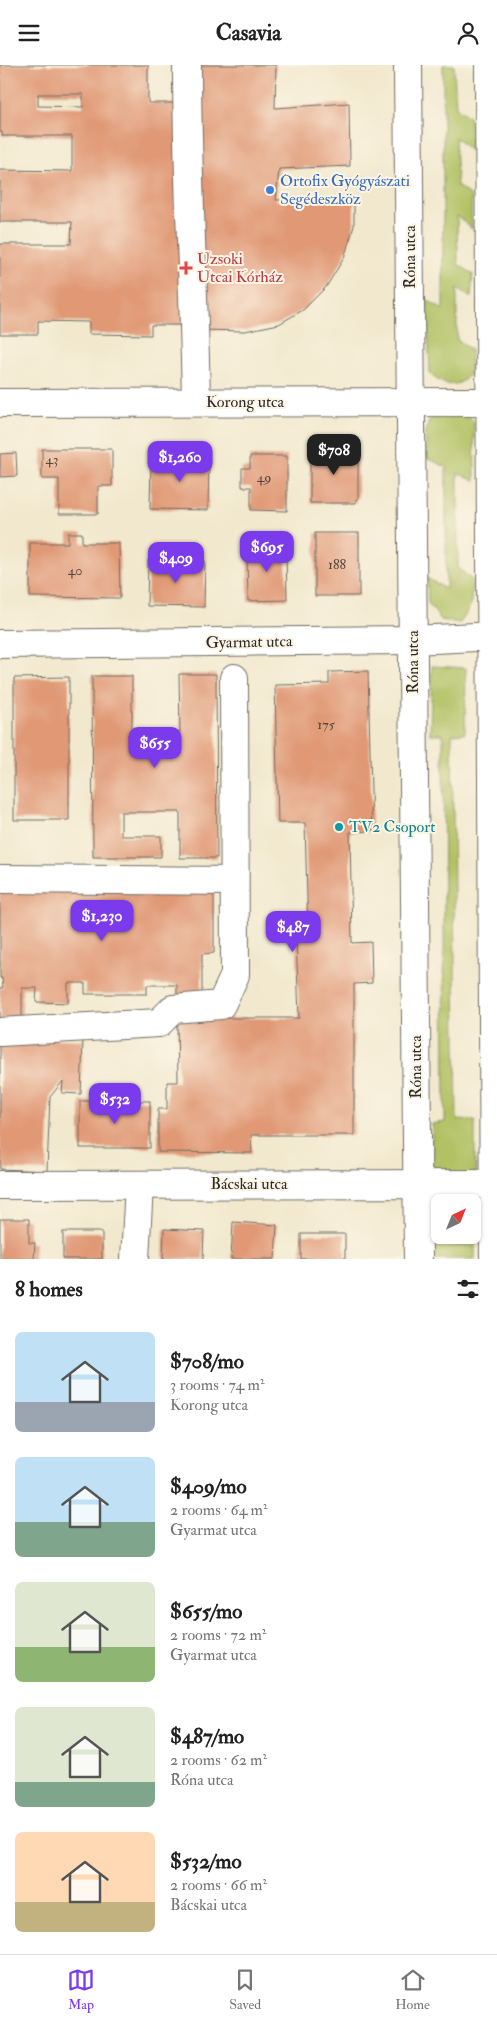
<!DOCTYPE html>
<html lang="en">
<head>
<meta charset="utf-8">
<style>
  :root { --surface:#fff; --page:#f2f2f2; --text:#222; --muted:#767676; --line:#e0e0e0; --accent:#7c3aed }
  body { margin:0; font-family:"IM FELL Double Pica",serif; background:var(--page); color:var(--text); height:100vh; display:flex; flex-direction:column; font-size:19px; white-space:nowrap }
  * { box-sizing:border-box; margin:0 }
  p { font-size:16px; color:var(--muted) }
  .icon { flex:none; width:28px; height:28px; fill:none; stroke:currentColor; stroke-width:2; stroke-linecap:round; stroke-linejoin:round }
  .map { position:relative; height:1194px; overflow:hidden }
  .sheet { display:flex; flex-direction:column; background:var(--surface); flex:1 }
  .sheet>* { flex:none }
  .needle { width:32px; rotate:43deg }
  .controls { position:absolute; left:431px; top:1129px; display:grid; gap:10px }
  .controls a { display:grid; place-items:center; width:50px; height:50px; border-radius:8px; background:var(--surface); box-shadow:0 1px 4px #0004; font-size:25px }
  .price { position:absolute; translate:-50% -42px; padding:0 11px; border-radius:10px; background:var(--accent); color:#fff; font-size:16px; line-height:32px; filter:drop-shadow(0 1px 2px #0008) }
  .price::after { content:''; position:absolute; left:50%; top:30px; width:15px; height:11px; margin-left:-8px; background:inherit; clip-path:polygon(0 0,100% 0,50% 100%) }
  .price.on { background:#222; color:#fff }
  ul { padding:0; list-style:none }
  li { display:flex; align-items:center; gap:15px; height:125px; padding:0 15px }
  li span { display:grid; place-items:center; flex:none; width:140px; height:100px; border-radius:8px; color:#555 }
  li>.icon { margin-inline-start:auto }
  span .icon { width:60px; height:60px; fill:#fffc; stroke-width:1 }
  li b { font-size:21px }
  h2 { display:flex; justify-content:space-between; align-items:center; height:60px; padding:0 15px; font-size:21px }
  header { display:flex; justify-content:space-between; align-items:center; height:65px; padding:0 15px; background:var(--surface); font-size:22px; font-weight:800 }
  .tabs { display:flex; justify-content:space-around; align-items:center; height:70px; border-top:1px solid var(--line); background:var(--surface); font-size:14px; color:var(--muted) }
  .tabs a { display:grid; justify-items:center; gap:2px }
  .tabs .on { color:var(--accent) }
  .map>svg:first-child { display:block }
</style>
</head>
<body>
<header><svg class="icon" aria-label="menu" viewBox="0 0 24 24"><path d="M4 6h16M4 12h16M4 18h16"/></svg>Casavia<svg class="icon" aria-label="person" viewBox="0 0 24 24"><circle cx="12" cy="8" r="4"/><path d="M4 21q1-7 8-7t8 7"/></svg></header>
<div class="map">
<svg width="497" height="1194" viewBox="0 0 497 1194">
  <rect width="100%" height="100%" fill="#fcf5e5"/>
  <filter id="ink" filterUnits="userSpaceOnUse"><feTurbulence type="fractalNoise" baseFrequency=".02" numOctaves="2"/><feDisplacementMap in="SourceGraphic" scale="10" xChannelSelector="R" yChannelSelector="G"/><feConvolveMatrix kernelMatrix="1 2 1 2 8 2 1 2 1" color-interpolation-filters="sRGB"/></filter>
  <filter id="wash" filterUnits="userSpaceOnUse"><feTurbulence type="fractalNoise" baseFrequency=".0096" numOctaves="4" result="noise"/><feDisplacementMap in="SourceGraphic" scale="20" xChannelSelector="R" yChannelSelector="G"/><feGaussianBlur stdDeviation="1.12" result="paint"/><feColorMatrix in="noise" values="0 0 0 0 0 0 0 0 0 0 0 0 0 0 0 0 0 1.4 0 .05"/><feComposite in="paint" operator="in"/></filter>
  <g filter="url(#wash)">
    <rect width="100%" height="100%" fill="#f1e8cd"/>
    <g fill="#b1c163" stroke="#6e7647" fill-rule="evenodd">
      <path d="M443 0H454L456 42 470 53V86L455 72 457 121 471 131 472 164 457 151 458 199 473 209 471 233 457 223V275L471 285 470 309C457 325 443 321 430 309L427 235 443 245Z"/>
      <path d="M465 346 474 357 475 416 458 408V503L472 515C472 535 472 542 460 558L441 555 428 538 427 513 446 524V402L426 393C426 380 422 355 437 349 444 345 456 347 465 346Z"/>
      <path d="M432 601 466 603 465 668 452 669 457 1055 475 1056V1194H431L432 1059 445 1057 443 669H430ZM440 1138H472V1170H440Z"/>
    </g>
    <g id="blocks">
      <g fill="#e09874" fill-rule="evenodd">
        <path d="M0 0H148V38H184L189 0H276L275 43 349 38 350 101 279 104 276 135 354 134V161L344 193 326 222 303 245 279 259 245 266 202 265 185 260H151V270L89 269V257L38 256V269H0V179H71L72 157H0V105L72 106V71H2V67H0ZM38 29H83V42L38 41Z"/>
        <polygon points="42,384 112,384 112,421 98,421 98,449 59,449 59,414 42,414"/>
        <polygon points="310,384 358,384 358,434 356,434 356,438 310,438"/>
        <polygon points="16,388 17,411 0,412 0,389"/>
        <polygon points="151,391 209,392 208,445 150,444"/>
        <polygon points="250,391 287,391 287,446 251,445 251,422 242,422 242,403 250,403"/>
        <polygon points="68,468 82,468 82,478 119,478 120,533 30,532 30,478 68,478"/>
        <rect x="315" y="468" width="44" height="63"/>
        <polygon points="253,479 282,479 283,487 286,487 287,535 248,536 247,489 253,489"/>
        <polygon points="148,495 205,496 204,542 147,541"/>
        <polygon points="368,606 372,766 350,767 352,878 371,877 372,918 354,919 354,1070 251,1070 252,1088 158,1087 158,1044 167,1044 167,1017 178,1017 177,953 299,953 296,870 308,870 305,758 278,758 275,620 329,619 329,607"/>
        <polygon points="179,609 216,609 217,793 180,793 180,747 121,747 121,771 161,771 161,792 93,792 92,611 132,611 132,667 180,667"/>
        <polygon points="69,612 69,755 14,755 14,613"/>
        <polygon points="0,824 214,824 214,888 202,889 202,932 177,932 177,920 147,920 147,929 85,929 85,918 68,918 68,938 36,937 37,923 22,923 22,955 0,954 0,923 3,923 2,913 0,913"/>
        <polygon points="0,972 83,975 81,1029 62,1028 63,1016 50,1032 47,1106 0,1104"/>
        <rect x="80" y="1036" width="70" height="47"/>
        <polygon points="0,1154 29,1154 29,1178 35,1178 34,1194 0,1194"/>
        <polygon points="233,1157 277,1160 275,1194 231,1194"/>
        <polygon points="164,1164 204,1166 203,1194 163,1194"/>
        <rect x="63" y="1167" width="39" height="27"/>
        <rect x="301" y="1169" width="44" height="25"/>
      </g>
    </g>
  </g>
  <g filter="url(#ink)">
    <use href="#blocks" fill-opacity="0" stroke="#706d64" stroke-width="1"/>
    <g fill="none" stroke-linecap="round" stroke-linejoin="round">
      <g stroke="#706d64" stroke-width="30">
        <g id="minor">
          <path d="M187 0C187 112 194 224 196 337"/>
          <polyline points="408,0 418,1194"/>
          <polyline points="489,0 494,1194"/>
          <polyline points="0,338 490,337"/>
          <polyline points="0,579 413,575 497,571"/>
          <polyline points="0,814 234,816"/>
          <polyline points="0,967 159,958 173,944 221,940 235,910 234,613"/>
          <polyline points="0,1120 497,1119"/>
          <polyline points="135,1194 139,1120"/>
        </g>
      </g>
      <use href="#minor" stroke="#fff" stroke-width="28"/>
    </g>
  </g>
  <circle fill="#3f7fe0" stroke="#fcf5e5" stroke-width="2" cx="270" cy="125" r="5"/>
  <path fill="#e0444e" stroke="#fcf5e5" stroke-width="2" d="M183.5 195.5h5v5h5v5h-5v5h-5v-5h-5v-5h5z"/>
  <circle fill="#0f9aa8" stroke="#fcf5e5" stroke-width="2" cx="339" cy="762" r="5"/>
  <g text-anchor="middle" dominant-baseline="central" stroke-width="4" stroke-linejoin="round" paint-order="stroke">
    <g font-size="14" fill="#58463d">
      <text x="52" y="394">43</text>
      <text x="264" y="412">49</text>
      <text x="337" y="499">188</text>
      <text x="75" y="505">40</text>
      <text x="326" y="659">175</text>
    </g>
    <g font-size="16" fill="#366cbe" stroke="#fcf5e5" text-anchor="start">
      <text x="280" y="116">Ortofix Gyógyászati<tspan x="280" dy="18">Segédeszköz</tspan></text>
    </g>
    <g font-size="16" fill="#2b2b2b" stroke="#fcf5e5">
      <text transform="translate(410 192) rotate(-90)">Róna utca</text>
      <text x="245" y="337">Korong utca</text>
      <text transform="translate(249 577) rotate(-1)">Gyarmat utca</text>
      <text transform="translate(413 597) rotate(-90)">Róna utca</text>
      <text transform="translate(416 1002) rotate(-90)">Róna utca</text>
      <text x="249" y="1119">Bácskai utca</text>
    </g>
    <g font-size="16" fill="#be3a42" stroke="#fcf5e5" text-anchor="start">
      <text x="197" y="194">Uzsoki<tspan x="197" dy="18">Utcai Kórház</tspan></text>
    </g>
    <g font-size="16" fill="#0d838f" stroke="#fcf5e5" text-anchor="start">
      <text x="349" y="762">TV2 Csoport</text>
    </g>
  </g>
</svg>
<div class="controls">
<a><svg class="needle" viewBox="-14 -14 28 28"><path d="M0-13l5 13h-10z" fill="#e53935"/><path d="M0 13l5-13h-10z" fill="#767676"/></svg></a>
</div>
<b class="price on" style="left:334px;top:411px">$708</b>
<b class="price" style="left:180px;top:418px">$1,260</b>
<b class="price" style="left:267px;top:508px">$695</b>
<b class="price" style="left:176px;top:519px">$409</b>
<b class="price" style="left:155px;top:704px">$655</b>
<b class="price" style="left:102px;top:877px">$1,230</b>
<b class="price" style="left:293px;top:888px">$487</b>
<b class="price" style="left:115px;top:1060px">$532</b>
</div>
<section class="sheet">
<h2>8 homes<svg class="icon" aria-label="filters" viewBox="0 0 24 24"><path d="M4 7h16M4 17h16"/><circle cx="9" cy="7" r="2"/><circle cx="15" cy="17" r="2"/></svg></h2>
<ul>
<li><span style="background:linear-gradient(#bfe0f5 70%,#9aa5b1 0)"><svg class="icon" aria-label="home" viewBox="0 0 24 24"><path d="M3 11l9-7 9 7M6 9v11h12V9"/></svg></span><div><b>$708/mo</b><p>3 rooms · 74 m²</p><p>Korong utca</p></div></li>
<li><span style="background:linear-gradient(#bfe0f5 65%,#7fa58c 0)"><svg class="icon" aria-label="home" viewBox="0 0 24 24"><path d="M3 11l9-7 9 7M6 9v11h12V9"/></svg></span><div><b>$409/mo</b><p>2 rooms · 64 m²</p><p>Gyarmat utca</p></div></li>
<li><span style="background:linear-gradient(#dfe7d0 65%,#8fb573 0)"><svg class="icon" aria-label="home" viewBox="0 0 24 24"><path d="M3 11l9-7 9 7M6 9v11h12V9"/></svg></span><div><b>$655/mo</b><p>2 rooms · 72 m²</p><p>Gyarmat utca</p></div></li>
<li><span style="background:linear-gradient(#dfe7d0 75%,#7fa58c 0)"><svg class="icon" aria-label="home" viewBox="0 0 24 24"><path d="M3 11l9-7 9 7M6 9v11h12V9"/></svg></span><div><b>$487/mo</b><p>2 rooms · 62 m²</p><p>Róna utca</p></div></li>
<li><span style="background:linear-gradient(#ffd9b3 70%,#c2b280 0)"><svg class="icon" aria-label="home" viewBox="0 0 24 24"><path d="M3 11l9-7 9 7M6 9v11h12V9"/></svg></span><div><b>$532/mo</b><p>2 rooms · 66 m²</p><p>Bácskai utca</p></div></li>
</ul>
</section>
<nav class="tabs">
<a class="on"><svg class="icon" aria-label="map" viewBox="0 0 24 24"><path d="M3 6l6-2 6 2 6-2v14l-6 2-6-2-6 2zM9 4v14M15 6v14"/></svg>Map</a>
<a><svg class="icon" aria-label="saved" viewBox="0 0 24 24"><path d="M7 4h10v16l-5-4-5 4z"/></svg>Saved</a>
<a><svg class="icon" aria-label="home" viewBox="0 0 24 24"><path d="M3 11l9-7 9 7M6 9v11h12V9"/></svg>Home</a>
</nav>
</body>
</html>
